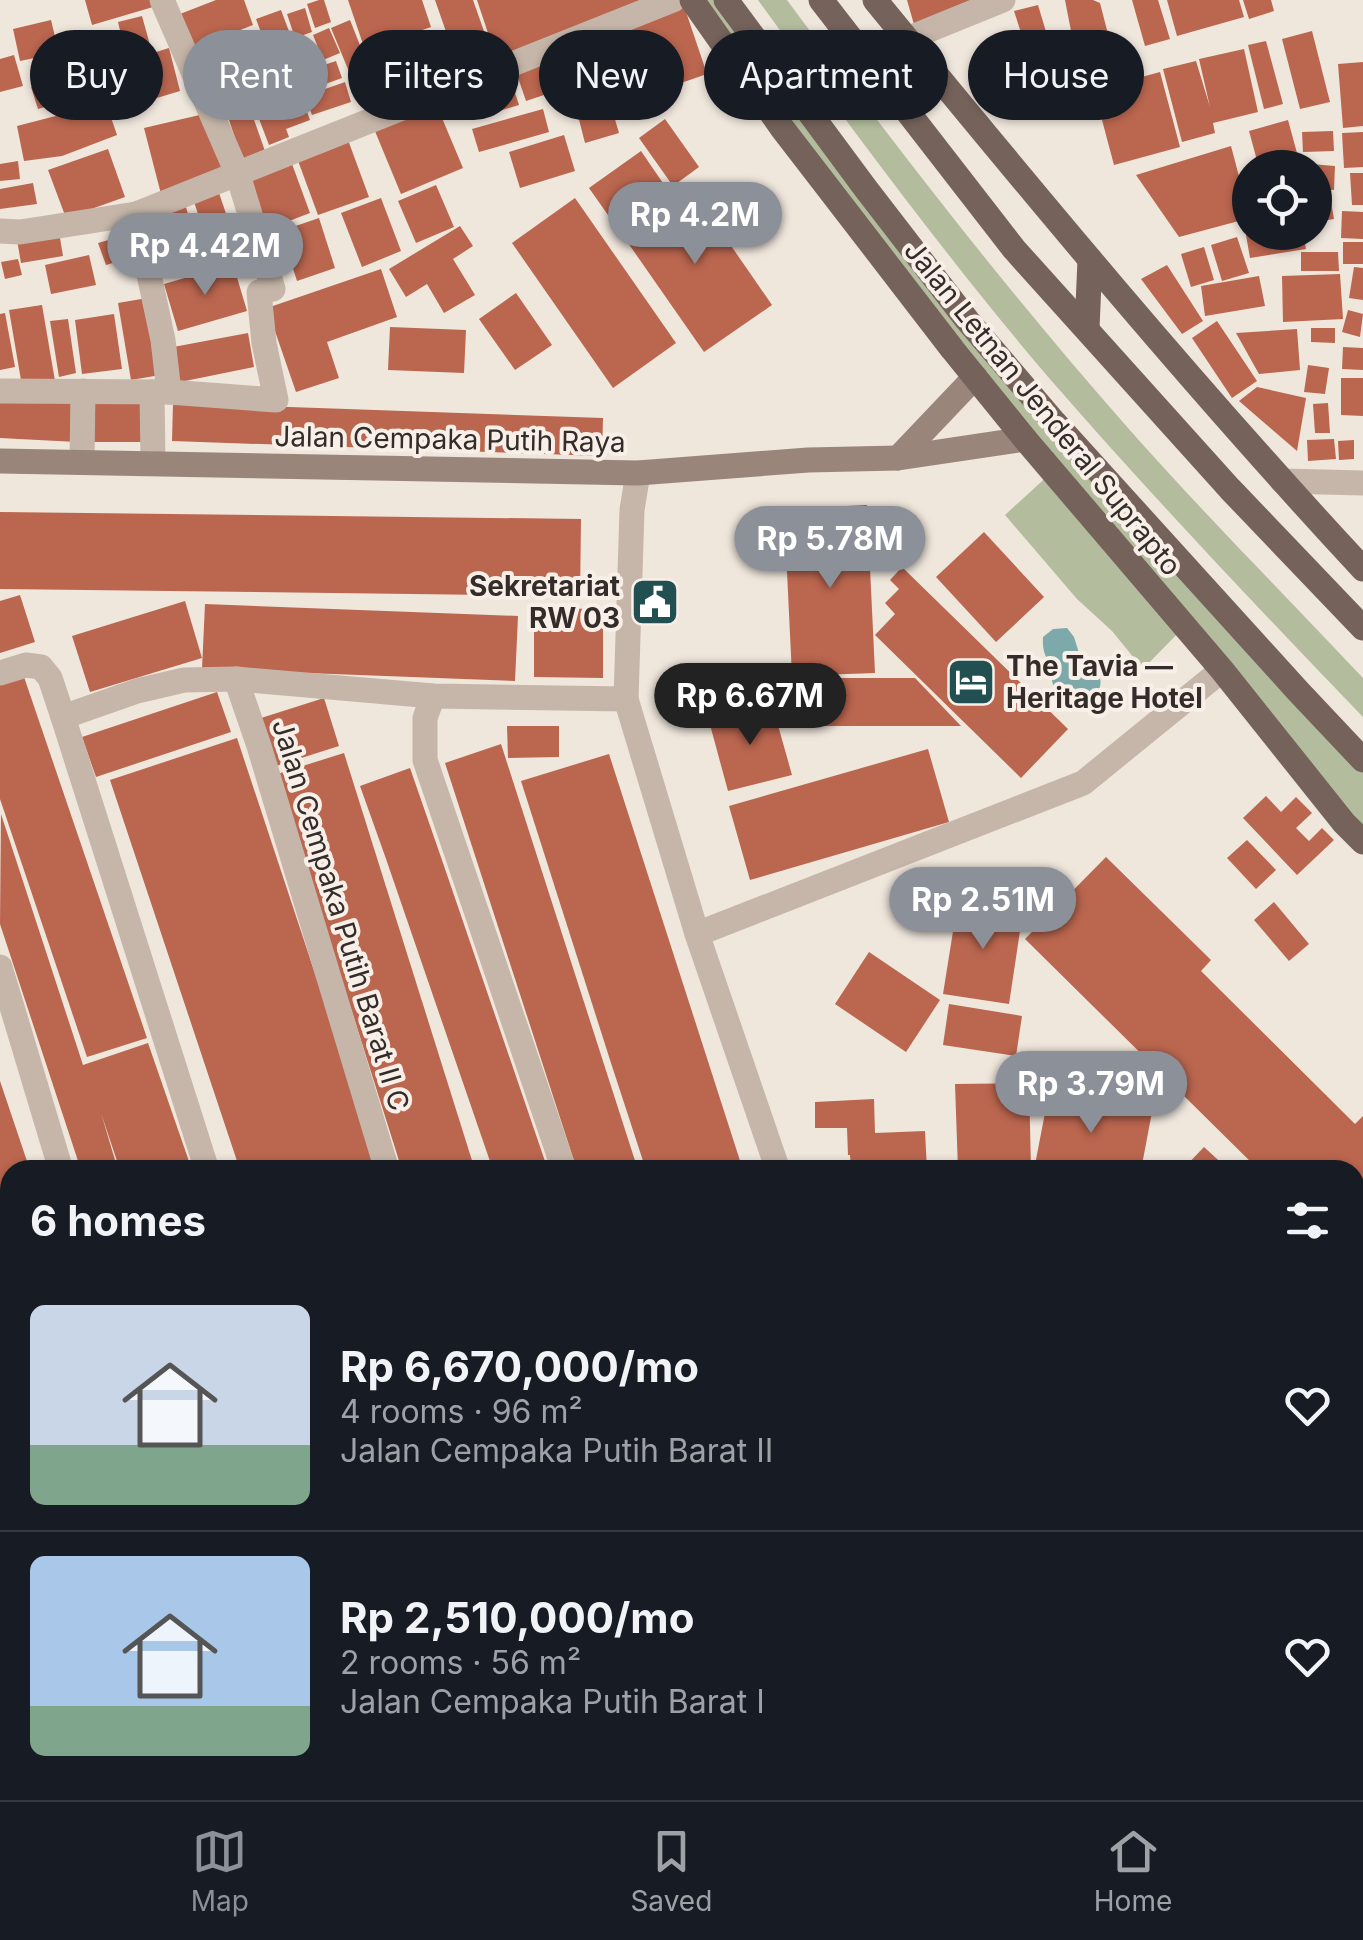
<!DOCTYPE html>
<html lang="en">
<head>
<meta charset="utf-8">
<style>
  :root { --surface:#171b24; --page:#242831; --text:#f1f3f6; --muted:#9ea1a6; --line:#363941; --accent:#8c9099 }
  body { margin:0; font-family:Inter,sans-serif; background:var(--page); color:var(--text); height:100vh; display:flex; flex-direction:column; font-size:38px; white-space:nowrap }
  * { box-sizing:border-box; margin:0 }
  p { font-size:32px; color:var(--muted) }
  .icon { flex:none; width:55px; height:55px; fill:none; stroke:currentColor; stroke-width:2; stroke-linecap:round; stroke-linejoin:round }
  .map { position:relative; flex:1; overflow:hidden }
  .panel { position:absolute; left:0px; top:1160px; width:1365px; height:640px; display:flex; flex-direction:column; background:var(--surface); border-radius:30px 30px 0 0; box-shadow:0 2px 8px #0004 }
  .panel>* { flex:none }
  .banner { position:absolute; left:30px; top:30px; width:1305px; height:90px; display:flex; gap:20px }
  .tools { position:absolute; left:1232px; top:150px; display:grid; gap:20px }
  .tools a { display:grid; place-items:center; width:100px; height:100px; border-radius:50%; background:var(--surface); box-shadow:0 2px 8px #0004; font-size:50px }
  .price { position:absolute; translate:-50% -85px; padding:0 22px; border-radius:35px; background:var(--accent); color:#fff; font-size:32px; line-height:65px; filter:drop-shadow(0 2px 5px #0008) }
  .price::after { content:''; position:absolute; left:50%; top:60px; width:30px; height:22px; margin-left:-15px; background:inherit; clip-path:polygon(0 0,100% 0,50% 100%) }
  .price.on { background:#222; color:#fff }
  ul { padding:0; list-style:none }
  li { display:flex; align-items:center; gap:30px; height:250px; padding:0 30px }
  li+li { border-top:2px solid var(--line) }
  li span { display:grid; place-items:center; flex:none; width:280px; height:200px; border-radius:15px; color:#555 }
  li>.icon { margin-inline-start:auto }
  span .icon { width:120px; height:120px; fill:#fffc; stroke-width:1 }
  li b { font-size:42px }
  h2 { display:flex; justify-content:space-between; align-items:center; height:120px; padding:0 30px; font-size:42px }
  .chip { padding:0 35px; border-radius:45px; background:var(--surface); box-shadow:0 2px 8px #0004; font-size:35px; line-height:90px }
  .chip.on { background:var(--accent); color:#fff }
  .menu { display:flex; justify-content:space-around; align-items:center; height:140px; border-top:2px solid var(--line); background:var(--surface); font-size:28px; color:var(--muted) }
  .menu a { display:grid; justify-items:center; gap:5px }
  .menu .on { color:var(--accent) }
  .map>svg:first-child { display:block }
</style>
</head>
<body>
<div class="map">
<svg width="1363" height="1800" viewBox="0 0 1363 1800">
  <rect width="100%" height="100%" fill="#efe6dc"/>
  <g fill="#b3bd9d">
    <polygon points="692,0 730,0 866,189 1363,757 1363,842 1184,627 1143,669 1112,631 1077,599 1005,515 1052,472"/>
    <path d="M758 0H787C896 147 1007 291 1128 428 1204 514 1285 595 1363 678V717C1256 606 1150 494 1049 378 946 257 851 128 758 0Z"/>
  </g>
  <path fill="#7ea9aa" d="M1067 628 1074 637 1079 653C1106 669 1111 697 1075 704 1063 698 1055 693 1052 681L1056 671C1046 660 1042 652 1043 637L1053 629Z"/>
  <g fill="#bb664f">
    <polygon points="85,0 151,0 153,7 92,25"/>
    <polygon points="216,0 244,0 253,25 194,48 180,14"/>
    <polygon points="319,0 324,0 331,22 315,28 307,4"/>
    <polygon points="348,0 422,0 431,27 365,50"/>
    <polygon points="435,0 473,0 493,57 459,69"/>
    <polygon points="477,0 654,0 497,60"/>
    <polygon points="907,0 972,0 915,28"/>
    <polygon points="1065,0 1093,0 1100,3 1109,38 1101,50 1123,58 1127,69 1066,88 1045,78 1040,56 1025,45 1014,11 1038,5 1047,35 1059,35 1071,31"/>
    <polygon points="1132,0 1158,0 1170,39 1145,46"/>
    <polygon points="1167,0 1239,0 1244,17 1177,36"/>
    <polygon points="1243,0 1271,0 1274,11 1249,19"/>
    <polygon points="684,6 707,74 620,104 597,36"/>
    <polygon points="305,8 312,32 295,38 287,14"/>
    <polygon points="281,10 293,42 268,51 256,19"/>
    <polygon points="142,16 150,45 125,51 118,22"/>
    <polygon points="51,20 59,53 20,61 13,29"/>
    <polygon points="350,20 382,101 364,108 331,28"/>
    <polygon points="329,28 340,53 323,60 313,35"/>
    <polygon points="1312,31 1330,102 1300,109 1282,39"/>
    <polygon points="255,32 263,56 222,70 213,46"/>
    <polygon points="97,39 105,64 74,73 66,49"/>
    <polygon points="430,39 445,79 387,102 371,62"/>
    <polygon points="311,41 317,54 281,68 275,54"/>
    <polygon points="1266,41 1283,104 1264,109 1248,45"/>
    <polygon points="169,48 180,91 127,107 114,65"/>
    <polygon points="579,48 597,97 568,108 550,58"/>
    <polygon points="1244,49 1258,112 1213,123 1215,133 1182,142 1163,69 1196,61 1210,107 1199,59"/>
    <polygon points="14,55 23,86 0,92 0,59"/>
    <polygon points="541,58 553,92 526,101 514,66"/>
    <polygon points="336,61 342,78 306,91 300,73"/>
    <polygon points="1363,62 1363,126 1343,128 1338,64"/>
    <polygon points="291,67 310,120 286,129 289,137 269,145 243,77 263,69 273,94 267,76"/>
    <polygon points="508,71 519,105 485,115 475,82"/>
    <polygon points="1160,72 1180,147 1114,165 1094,90"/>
    <polygon points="66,76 73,99 38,109 31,87"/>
    <polygon points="240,80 265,151 242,159 218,87"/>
    <polygon points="345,82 351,102 312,115 305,96"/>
    <polygon points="434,99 463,168 401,194 372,124"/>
    <polygon points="609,99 619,133 585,143 576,108"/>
    <polygon points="106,103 117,135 62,156 24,161 17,126"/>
    <polygon points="543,109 549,132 479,152 472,129"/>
    <polygon points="208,113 225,179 161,194 144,128"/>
    <polygon points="665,119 699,167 673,186 639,138"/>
    <polygon points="1288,120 1297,153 1258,164 1249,131"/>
    <polygon points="1333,131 1334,151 1303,152 1302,132"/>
    <polygon points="1363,132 1363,167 1344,168 1342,133"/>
    <polygon points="564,135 575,171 520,188 509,152"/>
    <polygon points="348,140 369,197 318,215 297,158"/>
    <polygon points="1231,146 1250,218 1179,237 1136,175"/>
    <polygon points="108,149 125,197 66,218 48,170"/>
    <polygon points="641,151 667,189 615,225 589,188"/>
    <polygon points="18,161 20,179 0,181 0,164"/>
    <polygon points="1298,163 1335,166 1334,190 1315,189 1315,168 1298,168"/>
    <polygon points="292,164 310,213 268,229 250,180"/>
    <polygon points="1350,173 1363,173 1363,205 1352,205"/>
    <polygon points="687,182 772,305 704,352 619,230"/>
    <polygon points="33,183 37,204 0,209 0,189"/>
    <polygon points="436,185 454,227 416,243 398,201"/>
    <polygon points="219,193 239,252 214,261 194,202"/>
    <polygon points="1330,196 1334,219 1315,222 1315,199"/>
    <polygon points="381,198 401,251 362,267 341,213"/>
    <polygon points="575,198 676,343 613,388 512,243"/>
    <polygon points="186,207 192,228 149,241 143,220"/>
    <polygon points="1342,211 1363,212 1363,239 1341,238"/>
    <polygon points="319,218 335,268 297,281 281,231"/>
    <polygon points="460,226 473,246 453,259 475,295 444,313 427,284 406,297 389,269"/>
    <polygon points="59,232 63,256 21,263 17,240"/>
    <polygon points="1266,232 1303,232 1306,249 1250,258 1246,235"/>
    <polygon points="133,233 140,255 106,265 98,243"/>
    <polygon points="193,237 200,259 166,272 158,250"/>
    <polygon points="1237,237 1249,273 1222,281 1211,245"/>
    <rect x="1343" y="242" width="20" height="22"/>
    <polygon points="1204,247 1214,280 1191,287 1181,254"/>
    <polygon points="1301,252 1338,252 1339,271 1301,271"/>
    <polygon points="89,255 96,285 51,294 45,265"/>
    <polygon points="18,259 22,275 5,279 1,262"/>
    <polygon points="233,264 247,311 178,331 164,284"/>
    <polygon points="1167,265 1203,321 1182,334 1141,279"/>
    <polygon points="1354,267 1363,268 1363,300 1349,298"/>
    <polygon points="381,269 397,317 327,342 339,378 296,392 267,308"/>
    <polygon points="1340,274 1343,319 1283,322 1282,276"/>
    <polygon points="1259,276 1265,306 1205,316 1201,286"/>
    <polygon points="516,293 552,345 515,370 479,319"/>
    <polygon points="153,297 166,374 131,380 118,303"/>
    <polygon points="42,305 55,381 22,386 9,310"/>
    <polygon points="1348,310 1363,314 1360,337 1342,332"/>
    <polygon points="5,313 15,367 0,370 0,314"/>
    <polygon points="114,314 122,369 82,374 75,320"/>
    <polygon points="68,319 76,373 59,377 50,321"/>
    <polygon points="1217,321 1257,381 1232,398 1192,338"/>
    <polygon points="390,327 466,330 464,373 388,370"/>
    <polygon points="1311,328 1335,328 1335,343 1311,342"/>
    <polygon points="1297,329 1300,370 1259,374 1236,333"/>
    <polygon points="248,333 254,367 175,383 168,348"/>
    <polygon points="1343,347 1363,348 1363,370 1342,369"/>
    <polygon points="1308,365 1329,368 1325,394 1304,392"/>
    <polygon points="1341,378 1363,378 1363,416 1341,415"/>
    <polygon points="1257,387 1306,398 1297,451 1239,401"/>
    <polygon points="0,398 79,402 77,442 0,438"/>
    <polygon points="173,403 603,418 602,456 172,441"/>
    <polygon points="1328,403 1330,433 1315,433 1313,404"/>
    <polygon points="90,404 148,404 147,442 89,442"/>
    <polygon points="1334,439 1336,459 1308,461 1307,440"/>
    <polygon points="1354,440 1354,459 1339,460 1338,441"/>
    <polygon points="867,505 875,673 792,676 784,509"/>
    <polygon points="0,512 581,519 580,596 0,589"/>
    <polygon points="984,532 1044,597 996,642 936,577"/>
    <polygon points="902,567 1068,729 1021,778 875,635 895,614 885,603 899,589 890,580"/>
    <polygon points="638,581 672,582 671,624 637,623"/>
    <polygon points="20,595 35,642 0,653 0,601"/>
    <polygon points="185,601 202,658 90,692 72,636"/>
    <polygon points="205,604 518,616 515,681 202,669"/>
    <polygon points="534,608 603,609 603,678 534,677"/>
    <polygon points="23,674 147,1038 87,1057 0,799 0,682"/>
    <polygon points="820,678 915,678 961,726 821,726"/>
    <polygon points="217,692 231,732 96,777 82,737"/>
    <polygon points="324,698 339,746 273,767 258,719"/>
    <polygon points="772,704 792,775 728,791 709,721"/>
    <polygon points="507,726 559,726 559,757 508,758"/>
    <polygon points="237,738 380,1170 240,1170 110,780"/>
    <polygon points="501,744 638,1170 577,1170 445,763"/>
    <polygon points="928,749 949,822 750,880 729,806"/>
    <polygon points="344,753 475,1170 402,1170 277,774"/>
    <polygon points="609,754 686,993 743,1170 646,1170 611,1063 521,781"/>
    <polygon points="410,768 443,863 548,1170 493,1170 385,856 360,786"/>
    <polygon points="1266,796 1281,812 1296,797 1312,813 1296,828 1309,841 1322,828 1334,840 1297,875 1243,818"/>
    <polygon points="1,814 83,1065 148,1043 192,1170 120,1170 101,1113 118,1170 81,1170 0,924"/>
    <polygon points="1247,840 1276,870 1256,889 1227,858"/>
    <polygon points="1106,857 1211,960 1201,971 1355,1124 1363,1116 1363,1272 1355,1264 1355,1170 1259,1170 1025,939"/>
    <polygon points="958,900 1023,911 1009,1004 943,994"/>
    <polygon points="1274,902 1309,944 1289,961 1254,920"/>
    <polygon points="869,952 940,1000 906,1052 835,1004"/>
    <polygon points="949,1004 1022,1016 1016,1056 943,1045"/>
    <polygon points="0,1081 30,1170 10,1170 9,1310 0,1281"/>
    <polygon points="1029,1083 1031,1170 958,1170 955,1084"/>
    <polygon points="1049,1092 1152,1112 1141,1170 1034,1170"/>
    <polygon points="874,1099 875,1133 925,1131 927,1170 851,1170 850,1155 848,1155 847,1128 815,1128 815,1102"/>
    <polygon points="1204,1147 1229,1170 1182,1170"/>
    <polygon points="1355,1282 1363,1291 1363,1337 1355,1344"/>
    <polygon points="1363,1429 1363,1483 1355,1475 1355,1437"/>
    <polygon points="1355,1545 1363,1553 1363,1669 1355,1660"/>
    <polygon points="10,1616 10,1675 0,1679 0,1620"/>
    <polygon points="10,1703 10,1761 9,1761 7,1754 0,1756 0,1706"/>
    <polygon points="1355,1755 1363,1763 1363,1800 1306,1800 1316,1790 1355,1790"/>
    <polygon points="10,1763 10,1790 58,1790 61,1800 8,1800 0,1777 0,1766"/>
    <polygon points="192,1790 254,1790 256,1795 242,1800 195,1800"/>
    <polygon points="277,1790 318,1790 321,1800 280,1800"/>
    <polygon points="336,1790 400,1790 403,1800 339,1800"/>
    <polygon points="585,1790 651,1790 654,1800 553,1800"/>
    <polygon points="708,1790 784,1790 785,1800 709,1800"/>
    <polygon points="788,1790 867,1790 868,1800 789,1800"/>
    <polygon points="944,1790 1027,1790 1028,1800 945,1800"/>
    <polygon points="1050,1790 1115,1790 1116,1800 1051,1800"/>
    <polygon points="1226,1790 1279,1790 1281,1800 1228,1800"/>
  </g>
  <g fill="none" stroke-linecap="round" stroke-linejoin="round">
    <g stroke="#c6b6a9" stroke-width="25">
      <polyline points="907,39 1003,0"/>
      <polyline points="136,214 163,340 169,392"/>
      <polyline points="0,231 20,232 136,214 673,0"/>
      <polyline points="0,391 169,392 276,400 264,343 259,292 273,289 238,175 162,0"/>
      <polyline points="152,392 153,462"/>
      <polyline points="82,461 83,391"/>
      <polyline points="638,473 632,510 626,699 697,934 778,1170"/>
      <polyline points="1282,481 1363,483"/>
      <polyline points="0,673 26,665 41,667 50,678 63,717 137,691 184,680 236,679 433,696 626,699"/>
      <polyline points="236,679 259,746 387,1170"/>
      <polyline points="433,696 425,718 425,760 564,1170"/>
      <polyline points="63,717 207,1170"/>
      <polyline points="697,934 1083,783 1222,670"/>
      <polyline points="0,967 61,1170"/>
      <polyline points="1355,1412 1363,1404"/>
      <polyline points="0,1422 10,1418"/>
      <polyline points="1355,1514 1363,1522"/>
      <polyline points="1355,1721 1363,1730"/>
      <polyline points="265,1790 268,1800"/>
      <polyline points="413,1790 416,1800"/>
      <polyline points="690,1790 691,1800"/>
      <polyline points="890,1790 891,1800"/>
      <polyline points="1144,1790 1144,1800"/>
      <polyline points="457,1800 494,1790"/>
    </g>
    <g stroke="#9a857b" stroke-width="25">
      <polyline points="898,458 975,377"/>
      <polyline points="0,461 638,473 808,460 898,458 1025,439"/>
      <polyline points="0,1445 10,1477"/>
      <polyline points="106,1790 110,1800"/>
    </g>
    <g stroke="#75635b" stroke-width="25">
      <polyline points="692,0 782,128 953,350 1025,439 1222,670 1344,823 1363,842"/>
      <polyline points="726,0 866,189 967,320 1054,422 1297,690 1363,760"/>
      <polyline points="821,0 1014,249 1230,489 1363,628"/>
      <path d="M875 0C1033 193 1193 386 1363 569"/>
      <polyline points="1087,328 1090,260"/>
    </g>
  </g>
  <defs>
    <g id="civic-square" transform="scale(2.5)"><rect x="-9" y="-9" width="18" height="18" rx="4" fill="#225052" stroke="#f8f0e8"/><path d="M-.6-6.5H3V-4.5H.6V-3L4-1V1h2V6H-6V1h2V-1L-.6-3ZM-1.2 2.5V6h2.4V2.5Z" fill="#fff"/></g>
    <g id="hotel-square" transform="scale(2.5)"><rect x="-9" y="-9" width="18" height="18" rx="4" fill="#225052" stroke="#f8f0e8"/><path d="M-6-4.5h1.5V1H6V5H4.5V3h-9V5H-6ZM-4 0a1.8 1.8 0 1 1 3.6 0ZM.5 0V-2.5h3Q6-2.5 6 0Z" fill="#fff"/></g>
  </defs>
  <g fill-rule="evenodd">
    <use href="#civic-square" x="655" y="602"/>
    <use href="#hotel-square" x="971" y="682"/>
  </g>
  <g text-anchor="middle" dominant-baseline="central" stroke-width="8" stroke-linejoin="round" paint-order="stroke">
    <g font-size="28" fill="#342c28" stroke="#f8f0e8">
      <text transform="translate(1043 408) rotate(51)">Jalan Letnan Jenderal Suprapto</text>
      <text transform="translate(450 439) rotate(1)">Jalan Cempaka Putih Raya</text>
      <text transform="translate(341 915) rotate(73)">Jalan Cempaka Putih Barat II C</text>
    </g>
    <g font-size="28" font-weight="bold" fill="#342c28" stroke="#f8f0e8" text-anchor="end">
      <text x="620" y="586">Sekretariat<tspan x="620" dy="32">RW 03</tspan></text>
      <text x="1006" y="666" text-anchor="start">The Tavia —<tspan x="1006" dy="32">Heritage Hotel</tspan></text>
    </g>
  </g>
</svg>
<div class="tools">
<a><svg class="icon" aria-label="locate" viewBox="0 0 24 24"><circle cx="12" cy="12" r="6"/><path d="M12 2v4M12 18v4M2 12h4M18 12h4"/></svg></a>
</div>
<b class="price" style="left:695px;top:267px">Rp 4.2M</b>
<b class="price" style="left:205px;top:298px">Rp 4.42M</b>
<b class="price" style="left:830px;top:591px">Rp 5.78M</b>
<b class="price on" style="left:750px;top:748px">Rp 6.67M</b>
<b class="price" style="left:983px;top:952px">Rp 2.51M</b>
<b class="price" style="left:1091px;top:1136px">Rp 3.79M</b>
<div class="banner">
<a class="chip">Buy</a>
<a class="chip on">Rent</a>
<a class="chip">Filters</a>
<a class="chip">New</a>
<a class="chip">Apartment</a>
<a class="chip">House</a>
</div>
<section class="panel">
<h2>6 homes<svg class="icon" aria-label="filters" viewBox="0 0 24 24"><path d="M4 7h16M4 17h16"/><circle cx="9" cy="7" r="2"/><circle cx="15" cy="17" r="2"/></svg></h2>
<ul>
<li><span style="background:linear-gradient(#c9d6e8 70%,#7fa58c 0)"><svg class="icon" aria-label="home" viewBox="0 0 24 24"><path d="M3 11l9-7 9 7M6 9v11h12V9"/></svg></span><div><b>Rp 6,670,000/mo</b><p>4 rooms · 96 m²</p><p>Jalan Cempaka Putih Barat II</p></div><svg class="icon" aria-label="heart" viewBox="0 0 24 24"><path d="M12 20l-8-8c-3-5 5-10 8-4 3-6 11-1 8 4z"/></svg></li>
<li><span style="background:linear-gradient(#a9c7e8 75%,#7fa58c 0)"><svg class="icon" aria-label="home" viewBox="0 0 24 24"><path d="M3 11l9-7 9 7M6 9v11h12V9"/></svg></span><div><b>Rp 2,510,000/mo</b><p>2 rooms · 56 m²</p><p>Jalan Cempaka Putih Barat I</p></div><svg class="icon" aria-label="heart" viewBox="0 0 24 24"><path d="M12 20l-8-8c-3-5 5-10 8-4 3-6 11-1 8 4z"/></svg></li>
</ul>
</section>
</div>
<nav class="menu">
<a class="on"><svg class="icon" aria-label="map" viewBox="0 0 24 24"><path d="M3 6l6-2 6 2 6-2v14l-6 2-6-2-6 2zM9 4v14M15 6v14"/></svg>Map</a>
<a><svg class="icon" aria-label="saved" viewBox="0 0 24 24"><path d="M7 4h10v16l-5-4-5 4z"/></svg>Saved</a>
<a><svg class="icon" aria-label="home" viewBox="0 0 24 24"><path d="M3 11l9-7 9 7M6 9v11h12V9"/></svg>Home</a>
</nav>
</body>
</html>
